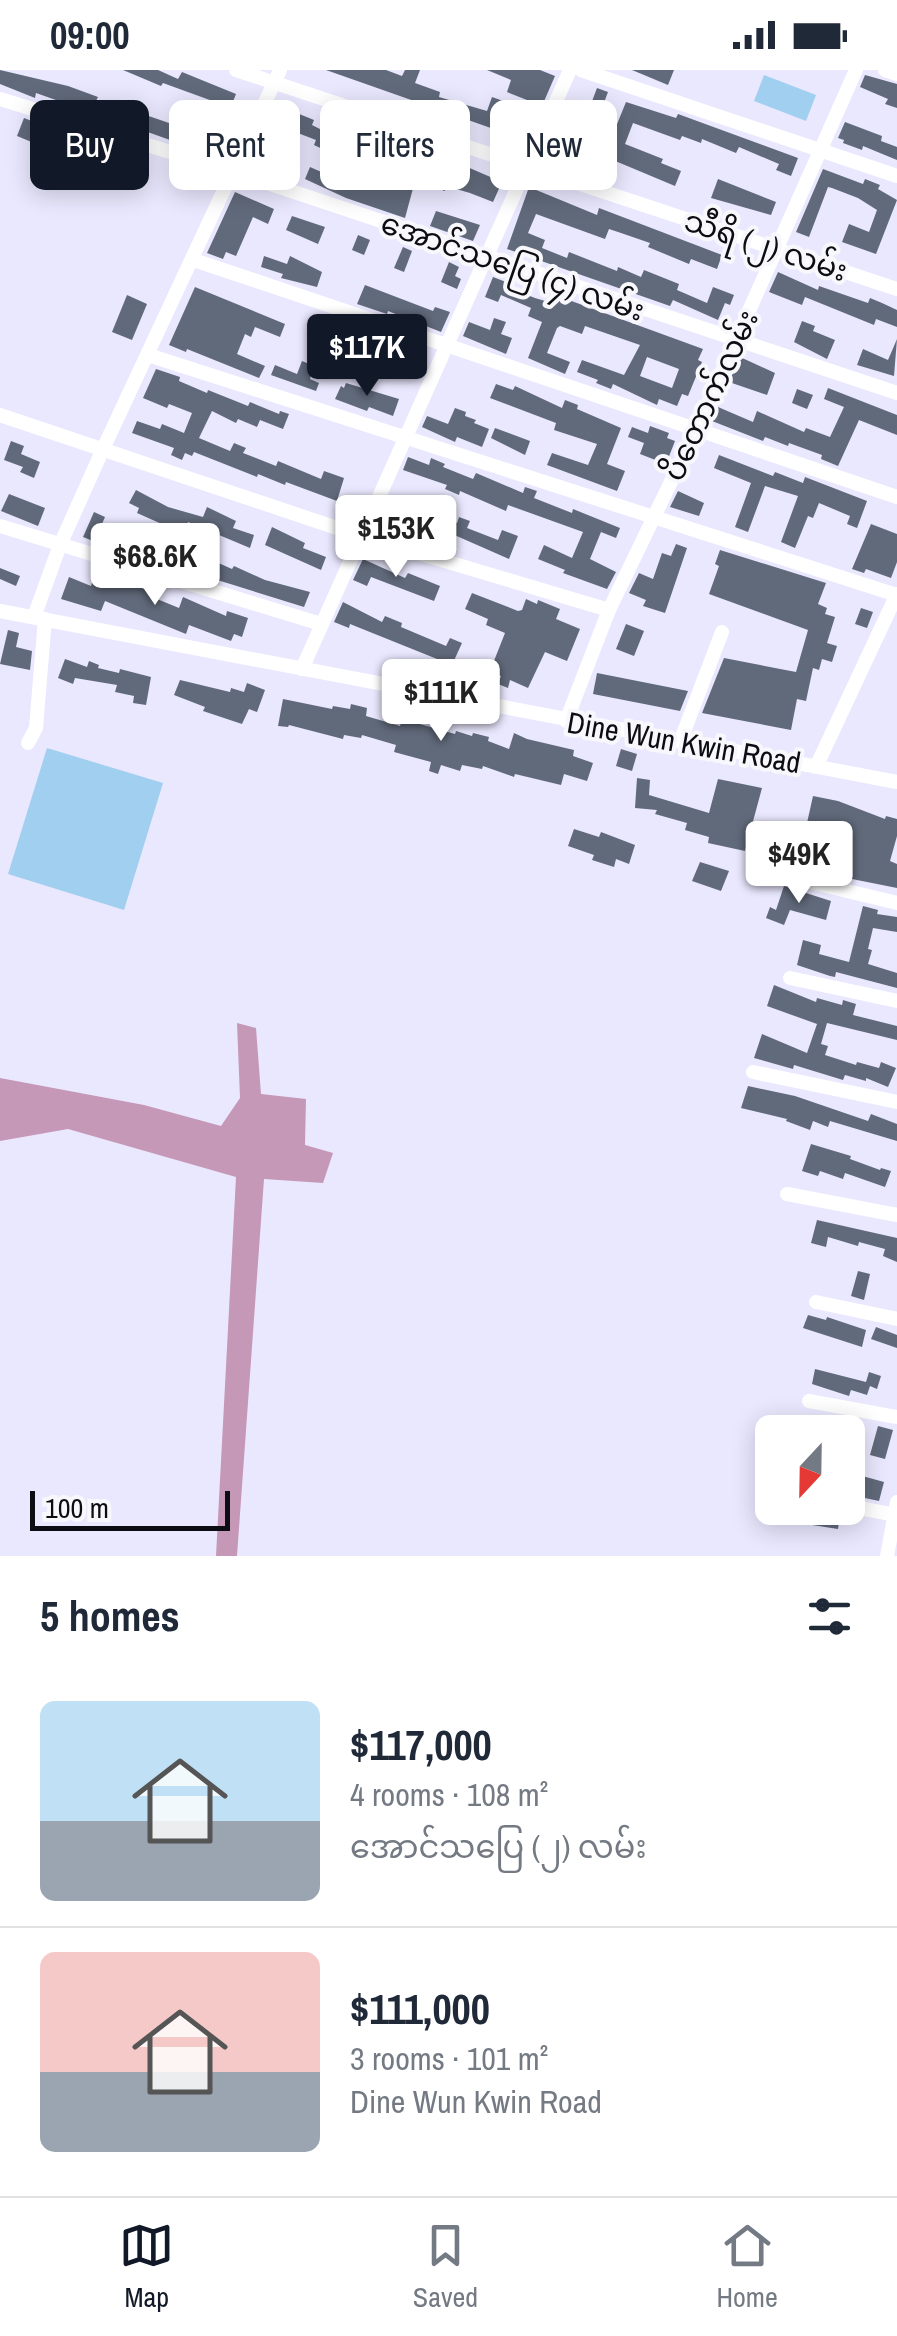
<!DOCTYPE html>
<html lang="en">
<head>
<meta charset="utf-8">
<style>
  :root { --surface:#fff; --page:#f6f6f7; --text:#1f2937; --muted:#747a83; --line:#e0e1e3; --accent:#111827 }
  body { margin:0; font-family:"Archivo Narrow","Noto Sans Myanmar",sans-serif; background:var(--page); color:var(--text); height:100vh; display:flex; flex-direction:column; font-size:38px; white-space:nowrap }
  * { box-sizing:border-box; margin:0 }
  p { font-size:32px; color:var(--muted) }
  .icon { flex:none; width:55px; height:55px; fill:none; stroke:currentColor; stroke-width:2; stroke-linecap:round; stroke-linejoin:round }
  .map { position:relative; height:1486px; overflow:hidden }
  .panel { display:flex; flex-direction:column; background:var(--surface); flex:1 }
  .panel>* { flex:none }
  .banner { position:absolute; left:30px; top:30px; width:838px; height:90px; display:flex; gap:20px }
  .needle { width:65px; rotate:202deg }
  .fabs { position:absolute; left:755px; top:1345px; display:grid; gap:20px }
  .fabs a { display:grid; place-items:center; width:110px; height:110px; border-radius:15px; background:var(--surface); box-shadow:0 5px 25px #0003; font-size:50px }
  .scale { position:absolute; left:30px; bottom:25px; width:200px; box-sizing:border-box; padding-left:10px; border:5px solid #0c0c13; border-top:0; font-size:28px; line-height:35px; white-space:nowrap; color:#0c0c13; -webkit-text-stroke:8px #f8f8fc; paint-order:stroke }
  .price { position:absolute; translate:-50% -85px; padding:0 22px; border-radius:10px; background:#fff; color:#222; font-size:32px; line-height:65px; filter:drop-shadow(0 2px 5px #0008) }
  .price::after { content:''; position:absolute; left:50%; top:60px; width:30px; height:22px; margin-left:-15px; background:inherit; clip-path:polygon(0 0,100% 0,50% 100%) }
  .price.on { background:var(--accent); color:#fff }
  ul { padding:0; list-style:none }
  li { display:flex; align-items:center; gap:30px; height:250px; padding:0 40px }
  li+li { border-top:2px solid var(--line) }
  li span { display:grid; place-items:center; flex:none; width:280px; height:200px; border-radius:15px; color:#555 }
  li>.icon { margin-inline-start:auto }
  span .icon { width:120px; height:120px; fill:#fffc; stroke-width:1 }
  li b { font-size:42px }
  h2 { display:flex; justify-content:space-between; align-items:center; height:120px; padding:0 40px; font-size:42px }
  .tag { padding:0 35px; border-radius:15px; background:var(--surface); box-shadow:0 5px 25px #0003; font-size:35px; line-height:90px }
  .tag.on { background:var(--accent); color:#fff }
  .status { display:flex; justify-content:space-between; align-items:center; height:70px; padding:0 50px; background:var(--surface); direction:ltr }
  .status svg { height:28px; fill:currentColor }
  .tab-bar { display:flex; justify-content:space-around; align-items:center; height:140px; border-top:2px solid var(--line); background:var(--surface); font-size:28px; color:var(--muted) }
  .tab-bar a { display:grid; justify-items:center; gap:5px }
  .tab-bar .on { color:var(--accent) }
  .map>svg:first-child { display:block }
</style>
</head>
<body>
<div class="status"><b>09:00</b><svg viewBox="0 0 49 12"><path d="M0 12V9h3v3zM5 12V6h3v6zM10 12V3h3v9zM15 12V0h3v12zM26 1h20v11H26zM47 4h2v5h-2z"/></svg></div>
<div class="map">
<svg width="897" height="1486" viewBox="0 0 897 1486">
  <rect width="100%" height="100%" fill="#eae8fe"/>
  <polygon fill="#c498b6" points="237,953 256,958 261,1024 306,1029 305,1075 333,1083 323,1113 264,1109 237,1486 216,1486 236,1107 68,1059 0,1071 0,1008 144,1035 221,1056 240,1028"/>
  <g fill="#a1cfef">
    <polygon points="764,5 816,25 806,51 754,31"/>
    <polygon points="47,678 163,713 124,840 8,804"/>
  </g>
  <g fill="#616a7b" fill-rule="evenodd">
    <polygon points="0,0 68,16 98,27 95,33 109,38 104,50 70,35 36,23 35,28 0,14"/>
    <polygon points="123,0 158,0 178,9 182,2 236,24 228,44 215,39 218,33 163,13 161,16"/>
    <polygon points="326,0 386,0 402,6 405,0 420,0 415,13 440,22 439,27 487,41 492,27 509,33 505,44 529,54 523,67 506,60 505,63"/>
    <polygon points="487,0 540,0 555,6 542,36 507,22 511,10"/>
    <polygon points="632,0 674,0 668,15"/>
    <polygon points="865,5 897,14 897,38 885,34 888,29 860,17"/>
    <polygon points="597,18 608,22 602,38 591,34"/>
    <polygon points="626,32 676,48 678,44 798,88 791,106 776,100 779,94 739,77 736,83 702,69 701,73 682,66 680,70 633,53 625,74 663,89 661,93 681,101 675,116 589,80 586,88 553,78 562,55 605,72 607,68 611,69"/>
    <polygon points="282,37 314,50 312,55 367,83 370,74 389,81 390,77 438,94 440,90 464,99 465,96 502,112 493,132 470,123 446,116 445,121 415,111 405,148 346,128 305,109 310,97 351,115 358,96 314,75 316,70 290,60 282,80 298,86 288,109 264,101 268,91 255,86 269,50 275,52"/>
    <polygon points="134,41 172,54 174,49 211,63 213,57 225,61 216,82 200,76 198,80 128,55"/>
    <polygon points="24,48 42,55 34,73 17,66"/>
    <polygon points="845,52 882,66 881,71 897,77 897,90 863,76 862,80 843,73 844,70 838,68"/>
    <polygon points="823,99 863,114 865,109 880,115 878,119 897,130 876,184 842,172 849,154 869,162 877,140 858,128 832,118 828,117 809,167 796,162"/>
    <polygon points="718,109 776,132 771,145 711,128"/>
    <polygon points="529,117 597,145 599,138 722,185 717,199 691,189 689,194 648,177 650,173 621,163 609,159 605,169 536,144 528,163 545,170 542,178 567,188 569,182 617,201 618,197 641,207 644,200 679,214 677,220 707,233 713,217 734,225 730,235 725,233 718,250 673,230 670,236 507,179"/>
    <polygon points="235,122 274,139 268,154 253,147 236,186 226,182 223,189 207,183"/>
    <polygon points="436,141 480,155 473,171 430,156"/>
    <polygon points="292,146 325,157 318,174 286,160"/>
    <polygon points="358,165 370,170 364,185 352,180"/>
    <polygon points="403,177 412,181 404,202 394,198"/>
    <polygon points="264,186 287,194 290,186 322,202 317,217 281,208 283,204 261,197"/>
    <polygon points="449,192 459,197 455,206 461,209 457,219 441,212"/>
    <polygon points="778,202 818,220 819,216 868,233 870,228 882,233 897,240 897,257 876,249 874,255 805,227 802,235 769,222"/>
    <path d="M493 207 506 212 504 216 535 228 552 233 555 225 703 279 698 290 702 292 688 326 682 324 677 336 659 329 657 335 613 314 611 319 596 313 598 310 577 302 582 290 624 305 640 275 585 256 582 264 560 256 557 258 547 283 570 292 565 304 528 288 542 252 528 246 531 238 501 225 498 232 485 227ZM647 287 679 299 672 318 640 306Z"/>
    <polygon points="365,215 433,241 435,237 450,242 441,262 388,241 387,244 357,234"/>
    <polygon points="195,217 285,254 280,267 255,257 251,267 245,264 237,284 265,296 259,308 187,279 186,282 169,275"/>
    <polygon points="127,225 147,234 132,270 112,262"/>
    <polygon points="494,248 506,252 501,264 512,268 506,284 463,266 469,252 490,260"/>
    <polygon points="802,251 815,256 813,261 835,270 827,289 794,272"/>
    <polygon points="320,253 372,272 363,296 349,291 351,285 314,269"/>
    <polygon points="897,269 894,306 857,295 863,279 888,290"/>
    <polygon points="408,280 423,285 415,306 400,300"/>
    <polygon points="740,287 775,303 767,325 729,312"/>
    <polygon points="302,291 314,296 310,309 319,313 316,321 271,305 275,295 297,304"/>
    <polygon points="156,299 180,307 179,311 207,323 208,320 248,336 250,332 279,344 280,341 289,344 283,359 260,350 257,357 238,349 236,353 212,341 199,368 230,381 234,373 246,378 243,383 276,396 278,391 321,409 324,401 344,408 337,431 286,412 285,415 258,404 257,407 194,382 192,386 185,383 182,390 171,385 174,378 132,363 137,351 160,359 162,354 184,363 192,343 169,334 167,338 143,328"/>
    <polygon points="346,313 399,329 393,346 369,337 367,341 335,329 341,316 344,318"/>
    <polygon points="496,314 513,320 515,316 562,338 565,330 578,335 577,339 621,358 607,394 625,401 617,421 547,395 552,383 588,395 597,374 554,360 556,353 490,328"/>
    <polygon points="828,318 897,345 897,365 859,350 838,396 821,389 822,385 789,373 788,376 765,367 763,371 712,351 718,337 753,352 757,341 804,362 806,358 830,367 844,337 824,329"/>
    <polygon points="797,319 813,325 807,339 792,333"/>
    <polygon points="455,338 466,342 465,346 476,350 474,353 489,359 482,377 457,367 455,372 422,357 427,346 448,354"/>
    <polygon points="650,356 669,363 667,368 675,371 668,389 660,386 658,391 640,384 644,373 628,367 632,357 648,363"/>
    <polygon points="495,358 530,371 525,385 491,368"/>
    <polygon points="11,371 24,376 21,384 40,392 34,408 20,402 23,397 4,390"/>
    <polygon points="719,385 773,406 775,402 803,413 805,407 867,431 857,458 847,454 850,446 819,433 813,448 808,446 795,478 781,472 798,426 765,416 748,462 735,457 751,413 714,398"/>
    <polygon points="408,387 429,395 431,388 445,394 443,397 473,409 476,403 523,423 525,417 537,421 534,428 572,443 573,439 620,458 616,468 601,462 590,489 616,502 607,519 563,503 565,500 538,489 544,475 572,488 583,462 508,435 506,441 460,421 459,425 445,419 447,415 403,400"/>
    <polygon points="136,420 168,437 203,447 207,437 236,451 233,458 254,465 250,478 188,452 180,476 232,499 234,496 265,510 310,522 304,537 150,489 164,455 137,443 139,438 129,433"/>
    <polygon points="678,421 704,433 699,446 670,437"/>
    <polygon points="9,424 45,438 38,456 1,441"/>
    <polygon points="390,429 457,453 459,447 470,451 467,458 498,470 502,460 518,466 509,489 443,460 442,464 410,449 408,455 382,446"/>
    <polygon points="94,442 105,447 102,454 128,465 121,482 83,467"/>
    <polygon points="871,454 897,464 897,492 891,508 866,499 864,503 852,499"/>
    <polygon points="272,457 305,473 303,478 326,487 321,500 265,475"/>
    <polygon points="676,474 687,478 665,543 643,536 646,530 629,523 639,503 653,509 662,483 671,486"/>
    <polygon points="720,480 826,513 818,534 827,538 825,544 835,547 827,573 837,576 832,592 822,589 819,600 813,598 806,631 797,629 791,660 702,643 724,588 796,602 808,560 709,524 719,496 715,494"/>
    <polygon points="363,489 405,508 408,503 440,516 434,531 371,507 367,516 353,510"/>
    <polygon points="0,498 20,506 16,516 0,509"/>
    <polygon points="69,507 91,516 93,510 114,518 117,510 159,524 157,529 179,538 183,527 226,546 227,541 248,548 242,567 234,564 231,571 189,555 186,564 105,531 101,541 61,529"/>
    <polygon points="472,523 518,541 522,540 526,529 537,534 538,530 560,539 556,549 580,559 567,591 545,582 528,618 510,610 508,618 498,614 501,606 490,601 505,563 486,555 488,549 465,539"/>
    <polygon points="343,532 382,552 385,546 402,553 401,557 446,576 450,568 462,573 452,595 350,554 349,558 334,552"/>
    <polygon points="861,538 873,542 867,558 855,554"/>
    <polygon points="626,554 644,561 634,586 616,579"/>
    <polygon points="8,560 19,563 16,577 32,581 30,600 0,594"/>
    <polygon points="65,589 87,597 89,591 99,595 98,598 119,603 120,599 151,607 146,635 133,633 134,626 115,622 117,615 75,608 73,614 58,608"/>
    <polygon points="597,603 688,621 680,641 593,624"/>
    <polygon points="180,610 230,622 231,618 244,622 247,613 265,620 257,642 249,639 242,654 203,641 205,637 174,625"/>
    <polygon points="283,629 332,639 333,636 350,639 351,634 367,638 366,646 400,656 402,649 455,664 456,661 472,666 473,663 489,667 488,671 509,679 514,663 527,669 574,680 573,686 593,693 587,711 564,704 561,715 515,704 514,707 483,696 482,699 462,695 460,701 441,695 438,704 429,701 431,692 394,682 396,675 362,665 361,668 344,665 343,669 289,655 288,657 278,656"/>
    <polygon points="621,679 637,684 632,701 616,696"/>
    <polygon points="637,708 650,710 649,725 709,743 718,709 762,718 745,781 708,773 709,767 685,760 687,753 655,744 657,740 635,738"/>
    <polygon points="813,726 838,731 885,749 886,746 897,749 897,766 890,791 897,794 897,818 802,799 809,777 781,771 783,758 805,762"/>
    <polygon points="574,759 599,767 601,762 635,775 629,794 616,789 614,797 592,790 594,785 568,776"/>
    <polygon points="700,792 729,801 721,821 692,811"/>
    <polygon points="784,816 831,831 826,850 790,840 784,855 766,848 770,837 776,840"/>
    <polygon points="863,836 878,840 877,844 897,847 897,862 873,858 868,879 872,880 868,894 897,903 897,918 836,902 835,907 830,906 797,895 803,870 821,875 819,884 849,892"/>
    <polygon points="774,915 816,932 817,928 842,935 843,930 856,934 853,945 897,956 897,970 827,953 821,974 828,976 825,985 856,995 857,992 879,998 881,992 896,998 888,1017 866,1008 866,1011 845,1005 843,1010 794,995 793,999 754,988 762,964 807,983 817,954 767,936"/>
    <polygon points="748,1016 795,1026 868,1051 871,1044 897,1054 897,1071 830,1051 828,1057 813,1051 810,1060 786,1051 787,1049 741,1038"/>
    <polygon points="811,1074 851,1086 850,1089 880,1100 881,1098 891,1101 885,1117 845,1103 843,1109 820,1101 818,1106 802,1101"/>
    <polygon points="817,1150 897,1168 897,1192 883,1186 885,1179 859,1172 858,1176 828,1167 826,1177 811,1173"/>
    <polygon points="858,1201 870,1204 864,1230 851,1226"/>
    <polygon points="808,1245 826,1250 827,1247 866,1260 862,1277 803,1258"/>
    <polygon points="876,1257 897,1265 897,1278 871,1269"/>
    <polygon points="815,1299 866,1312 869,1302 881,1306 877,1319 870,1316 867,1325 851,1320 849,1326 812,1314"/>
    <polygon points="878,1356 893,1360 885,1389 870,1385"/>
    <polygon points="848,1402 884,1412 879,1431 860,1427 861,1424 848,1420"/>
    <polygon points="795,1440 839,1452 838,1459 793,1452"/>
  </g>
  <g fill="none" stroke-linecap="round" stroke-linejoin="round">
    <g stroke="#fff" stroke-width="14">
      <polyline points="236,0 897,219"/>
      <polyline points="581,0 897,106"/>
      <polyline points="885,0 897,4"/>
      <polyline points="0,29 234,102 897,323"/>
      <polyline points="194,190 897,427"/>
      <polyline points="148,285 897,525"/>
      <polyline points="0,345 361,466 609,540"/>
      <polyline points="0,456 321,554"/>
      <polyline points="0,541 897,712"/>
      <polyline points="34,547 60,475 103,379 280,0"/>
      <polyline points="302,599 570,0"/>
      <polyline points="566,651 609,540 696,360 856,0"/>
      <polyline points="680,672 722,562"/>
      <polyline points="28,673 36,658 45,549"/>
      <polyline points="816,697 897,524"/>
      <polyline points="789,807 897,833"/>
      <polyline points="790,908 897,931"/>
      <polyline points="753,1002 897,1032"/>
      <polyline points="787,1124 897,1145"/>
      <polyline points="816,1232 897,1249"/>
      <polyline points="809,1331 897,1347"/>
      <polyline points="848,1436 897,1445"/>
      <polyline points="887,1486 897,1432"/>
    </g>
  </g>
  <g text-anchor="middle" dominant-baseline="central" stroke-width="8" stroke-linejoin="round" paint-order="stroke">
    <g font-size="30" fill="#0c0c13" stroke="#f8f8fc">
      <text transform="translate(766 175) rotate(18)">သီရိ (၂) လမ်း</text>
      <text transform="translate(513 196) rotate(19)">အောင်သပြေ (၄) လမ်း</text>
      <text transform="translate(710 325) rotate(-65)">ပိတောက်လမ်း</text>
      <text transform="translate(684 672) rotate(10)">Dine Wun Kwin Road</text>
    </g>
  </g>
</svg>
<div class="fabs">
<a><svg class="needle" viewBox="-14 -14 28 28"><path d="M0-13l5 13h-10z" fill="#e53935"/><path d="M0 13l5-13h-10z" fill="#747a83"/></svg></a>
</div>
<div class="scale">100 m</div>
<b class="price on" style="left:367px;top:329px">$117K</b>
<b class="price" style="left:396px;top:510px">$153K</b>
<b class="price" style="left:155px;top:538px">$68.6K</b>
<b class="price" style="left:441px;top:674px">$111K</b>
<b class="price" style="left:799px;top:836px">$49K</b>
<div class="banner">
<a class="tag on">Buy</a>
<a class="tag">Rent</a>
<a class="tag">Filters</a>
<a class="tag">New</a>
</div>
</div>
<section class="panel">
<h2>5 homes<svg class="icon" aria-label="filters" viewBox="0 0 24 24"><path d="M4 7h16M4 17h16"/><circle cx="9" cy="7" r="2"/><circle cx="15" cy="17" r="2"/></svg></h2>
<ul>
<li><span style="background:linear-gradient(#bfe0f5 60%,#9aa5b1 0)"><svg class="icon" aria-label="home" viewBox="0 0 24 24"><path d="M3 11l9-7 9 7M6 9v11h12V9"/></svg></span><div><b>$117,000</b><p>4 rooms · 108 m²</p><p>အောင်သပြေ (၂) လမ်း</p></div></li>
<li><span style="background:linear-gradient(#f6c9c9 60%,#9aa5b1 0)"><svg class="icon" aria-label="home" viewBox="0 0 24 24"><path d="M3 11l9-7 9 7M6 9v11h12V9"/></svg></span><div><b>$111,000</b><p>3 rooms · 101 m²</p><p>Dine Wun Kwin Road</p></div></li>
</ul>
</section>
<nav class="tab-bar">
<a class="on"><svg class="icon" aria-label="map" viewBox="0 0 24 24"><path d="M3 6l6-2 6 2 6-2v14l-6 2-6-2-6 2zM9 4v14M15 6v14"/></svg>Map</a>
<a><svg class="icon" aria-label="saved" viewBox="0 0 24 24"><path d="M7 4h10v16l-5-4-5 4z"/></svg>Saved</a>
<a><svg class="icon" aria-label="home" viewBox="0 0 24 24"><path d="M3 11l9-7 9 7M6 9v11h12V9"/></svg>Home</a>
</nav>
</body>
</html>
